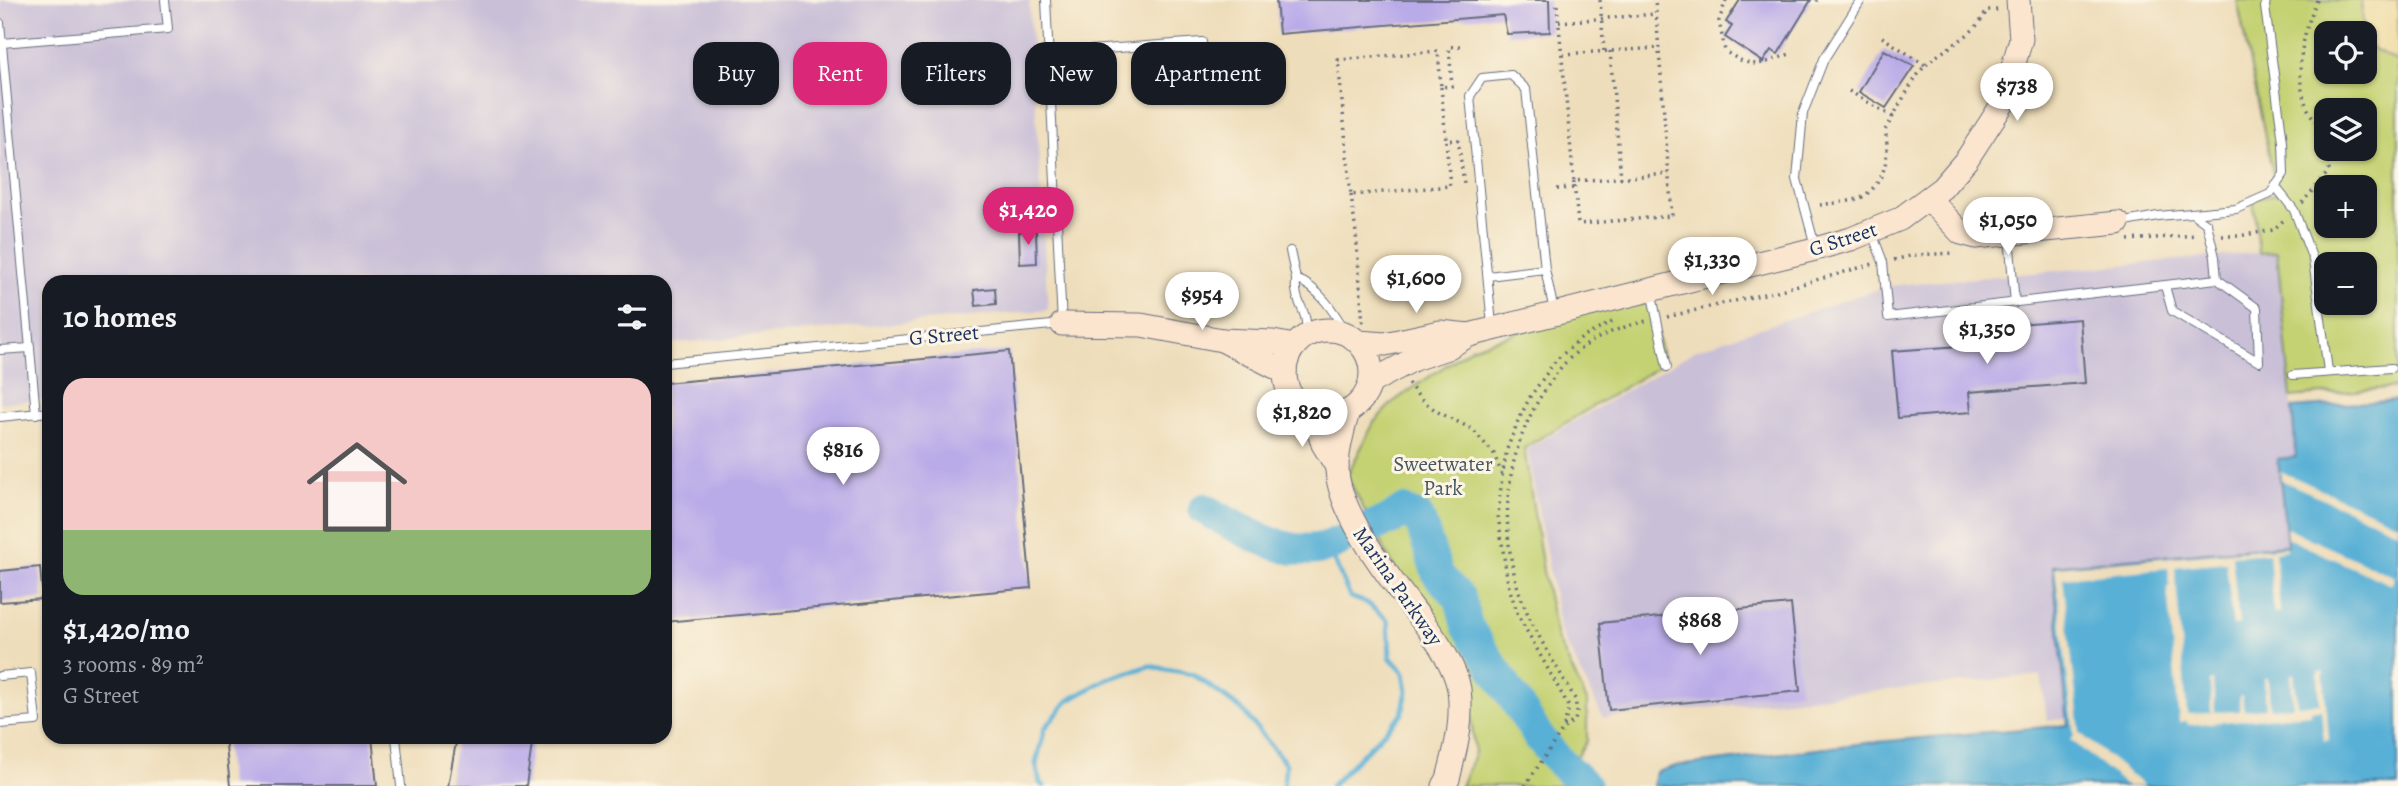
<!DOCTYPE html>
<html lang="en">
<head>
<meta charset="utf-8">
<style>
  :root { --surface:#171b24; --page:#242831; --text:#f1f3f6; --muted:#9ea1a6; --line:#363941; --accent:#db2777 }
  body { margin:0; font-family:Alegreya,serif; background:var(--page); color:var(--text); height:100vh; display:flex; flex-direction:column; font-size:26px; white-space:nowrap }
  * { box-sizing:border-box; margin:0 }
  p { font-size:23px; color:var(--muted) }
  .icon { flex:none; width:38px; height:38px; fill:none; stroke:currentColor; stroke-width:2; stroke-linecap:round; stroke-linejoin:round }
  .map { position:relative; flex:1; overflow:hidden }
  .panel { position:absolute; left:42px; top:275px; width:630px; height:469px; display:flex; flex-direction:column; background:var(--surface); border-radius:21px; box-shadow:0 2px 5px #0004 }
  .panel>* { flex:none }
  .guide { position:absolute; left:693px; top:42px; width:665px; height:63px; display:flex; gap:14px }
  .tools { position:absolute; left:2314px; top:21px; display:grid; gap:14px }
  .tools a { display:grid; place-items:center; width:63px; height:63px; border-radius:14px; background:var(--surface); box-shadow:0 2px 5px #0004; font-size:35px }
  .price { position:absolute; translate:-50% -60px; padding:0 16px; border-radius:24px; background:#fff; color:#222; font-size:23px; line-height:46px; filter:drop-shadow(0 2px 4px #0008) }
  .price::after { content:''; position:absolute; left:50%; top:42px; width:21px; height:16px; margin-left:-10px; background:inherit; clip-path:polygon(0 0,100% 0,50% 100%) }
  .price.on { background:var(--accent); color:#fff }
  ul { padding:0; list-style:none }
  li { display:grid; align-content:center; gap:14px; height:371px; padding:0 21px }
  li+li { border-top:2px solid var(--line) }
  li span { display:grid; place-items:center; height:217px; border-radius:21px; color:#555 }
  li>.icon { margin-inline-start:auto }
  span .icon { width:126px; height:126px; fill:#fffc; stroke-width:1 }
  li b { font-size:30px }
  h2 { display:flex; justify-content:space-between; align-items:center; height:84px; padding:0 21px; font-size:30px }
  .pill { padding:0 24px; border-radius:21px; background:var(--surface); box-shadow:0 2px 5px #0004; font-size:24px; line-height:63px }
  .pill.on { background:var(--accent); color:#fff }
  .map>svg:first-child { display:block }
</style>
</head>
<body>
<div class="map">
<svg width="2398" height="786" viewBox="0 0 2398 786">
  <rect width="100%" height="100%" fill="#fcf5e5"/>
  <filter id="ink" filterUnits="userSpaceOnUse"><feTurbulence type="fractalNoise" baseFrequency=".0143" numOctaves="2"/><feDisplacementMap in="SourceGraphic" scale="14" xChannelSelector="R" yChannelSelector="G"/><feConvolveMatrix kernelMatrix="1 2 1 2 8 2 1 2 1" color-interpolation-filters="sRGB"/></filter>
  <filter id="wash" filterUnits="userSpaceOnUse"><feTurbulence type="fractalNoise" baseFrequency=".00686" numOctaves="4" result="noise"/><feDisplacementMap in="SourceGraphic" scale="28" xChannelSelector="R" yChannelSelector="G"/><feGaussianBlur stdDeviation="1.57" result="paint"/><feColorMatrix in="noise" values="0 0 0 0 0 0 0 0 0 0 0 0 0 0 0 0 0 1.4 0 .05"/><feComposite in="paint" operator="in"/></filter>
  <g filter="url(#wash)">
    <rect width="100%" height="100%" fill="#eeddba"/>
    <g fill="#c9bfd7">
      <polygon points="0,0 1029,0 1048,310 665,344 665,282 49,282 49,399 0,403"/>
      <polygon points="2277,251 2296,457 2278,459 2287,545 2053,566 2068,719 2047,720 2041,675 1603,718 1561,633 1527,449 1698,349 1887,286"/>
    </g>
    <g fill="#c5d273" stroke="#708068" stroke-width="2" fill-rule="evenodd">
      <path d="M2237 0H2393L2398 25V387L2291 397 2277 252 2259 253 2253 198 2277 194ZM2326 33H2364V72H2326ZM2326 110H2364V149H2326ZM2326 187H2364V226H2326ZM2326 264H2364V303H2326Z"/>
      <polygon points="1644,299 1652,303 1663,364 1524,448 1544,577 1557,638 1587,701 1587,741 1559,786 1461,786 1475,753 1466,666 1399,577 1347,476 1374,422 1393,402 1471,348 1570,315"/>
    </g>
    <polygon fill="#eeda9e" stroke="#84847e" stroke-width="2" points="2361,0 2398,0 2398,62 2365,44"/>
    <polygon fill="#59b0d6" stroke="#3a709a" stroke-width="2" points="2398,400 2398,786 1653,786 1656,772 1676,766 1865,743 2068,725 2053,566 2287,545 2278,459 2296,457 2292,408"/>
    <g fill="#eeddba">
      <polygon points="2280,471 2398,524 2398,532 2281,480"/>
      <polygon points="2286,528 2395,577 2391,585 2287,538"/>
      <polygon points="2286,547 2287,550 2275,552 2280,612 2274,613 2269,553 2232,556 2239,625 2233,626 2226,562 2175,567 2187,714 2211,713 2210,681 2213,681 2215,712 2240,711 2239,696 2242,696 2244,710 2266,708 2264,678 2268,678 2270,708 2293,706 2291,674 2294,674 2297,705 2320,703 2318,672 2323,671 2329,740 2324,741 2321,710 2310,710 2310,714 2188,725 2187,721 2179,722 2167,587 2170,586 2168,568 2063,578 2080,733 2144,786 2127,786 2071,740 2074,736 2055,567"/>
    </g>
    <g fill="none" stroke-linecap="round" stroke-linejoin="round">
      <g stroke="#59b0d6" stroke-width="5">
        <polyline points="1328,547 1350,597 1367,603 1388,621 1390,657 1404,673 1407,691 1402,714 1331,786"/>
        <polyline points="1044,786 1040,783 1036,763 1045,728 1068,701 1107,679 1149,666 1193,674 1241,709 1286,764 1283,786"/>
      </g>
      <g stroke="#59b0d6" stroke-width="32">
        <path d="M1204 509C1241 529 1295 566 1338 542"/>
        <polyline points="1375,525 1390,520 1403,511 1419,518 1438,575 1460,598 1467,626 1538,736 1560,762 1585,786"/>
      </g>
    </g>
    <g id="blocks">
      <g fill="#b9aae8">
        <polygon points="1276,0 1549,0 1550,32 1507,34 1503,15 1279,34"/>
        <polygon points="1740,0 1811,0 1778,54 1771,50 1763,62 1725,37 1732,26 1726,22"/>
        <polygon points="1884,50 1914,66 1886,108 1859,92"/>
        <polygon points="1036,231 1037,263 1020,264 1019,232"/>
        <polygon points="995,288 996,304 976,306 974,290"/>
        <polygon points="2080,319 2085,383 1969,392 1971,412 1898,418 1892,351 1960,346 1958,329"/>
        <polygon points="1009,351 1031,588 665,622 665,383"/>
        <polygon points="40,567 43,599 0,602 0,571"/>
        <polygon points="1791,604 1800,691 1609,710 1600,623"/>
        <polygon points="225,737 372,737 377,786 230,786"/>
        <polygon points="457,737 533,737 526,786 448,786"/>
      </g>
    </g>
  </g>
  <g filter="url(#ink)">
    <use href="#blocks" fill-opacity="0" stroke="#656c7e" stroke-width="2"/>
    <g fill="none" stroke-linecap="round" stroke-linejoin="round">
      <g stroke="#656c7e" stroke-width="10">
        <g id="lane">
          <polyline points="0,23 36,414"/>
          <polyline points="2,43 168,29 165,0"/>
          <polyline points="1048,53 1202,42"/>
          <polyline points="2275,186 2294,210 2313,260 2328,371"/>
          <polyline points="2192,213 2207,224 2215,257 2217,279"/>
          <polyline points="2119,223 2158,216 2236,209 2270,194 2284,174 2283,142 2265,7 2266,0"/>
          <polyline points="1872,233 1883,262 1888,317 2217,279 2257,308 2259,362 2172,311 2165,286"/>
          <polyline points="2009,237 2015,303"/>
          <polyline points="1815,246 1797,179 1803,113 1824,59 1861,0"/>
          <polyline points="1290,251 1296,279"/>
          <polyline points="1488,276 1545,269"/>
          <polyline points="1651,291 1667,367"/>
          <polyline points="1492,325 1470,96 1482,78 1511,75 1526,89 1545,269 1554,311"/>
          <path d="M1305 336C1311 310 1293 306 1296 279 1319 287 1335 313 1347 334"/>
          <polyline points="0,350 30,348"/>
          <polyline points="665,363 1062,324 1046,0"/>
          <polyline points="2293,375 2391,368"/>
          <polyline points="0,417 49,412"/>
          <polyline points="0,676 31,673 36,721 0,724"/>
          <polyline points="396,737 401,786"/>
        </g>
      </g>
      <g stroke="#656c7e" stroke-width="25">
        <g id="secondary">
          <polyline points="1929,199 1961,233 1976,237 2118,223"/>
          <polyline points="1062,324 1141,325 1222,340"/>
          <circle cx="1328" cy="373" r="43"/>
          <polyline points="1359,342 1385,344 1440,332 1469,335"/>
          <polyline points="1285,372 1222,340 1273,342 1294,346"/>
          <polyline points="1371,382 1414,359 1447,348 1469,335 1815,249 1851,239 1900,219 1942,188 1967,159 2002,105 2021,39 2018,0"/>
          <path d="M1348 412C1343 429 1338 447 1337 465 1335 512 1396 586 1424 623 1437 641 1455 666 1459 689 1463 723 1456 747 1448 779L1444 786"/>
          <polyline points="1314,415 1323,444 1337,467"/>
        </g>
      </g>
      <g stroke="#656c7e" stroke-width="3.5" stroke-dasharray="2 5" stroke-linecap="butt">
        <polyline points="1600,0 1604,51"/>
        <path d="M1726 0 1719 21 1725 51C1753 70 1759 65 1790 54"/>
        <path d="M2317 0C2303 33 2293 73 2307 107 2311 117 2320 126 2326 135"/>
        <polyline points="1816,1 1817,0"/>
        <polyline points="1557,5 1578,224 1672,216 1655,0"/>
        <polyline points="1559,22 1656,14"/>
        <polyline points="1882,37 1925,65"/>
        <polyline points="1460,46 1449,47 1452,86 1441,87 1438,51 1338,60 1351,195 1450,186 1446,140 1458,140 1464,183 1467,183"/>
        <polyline points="1610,51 1621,178"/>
        <polyline points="1563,54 1658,48"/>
        <polyline points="1441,87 1446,140"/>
        <polyline points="1849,91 1893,117"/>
        <polyline points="1557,189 1574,188 1574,181 1669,174"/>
        <polyline points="1351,195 1356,233 1363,324"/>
        <polyline points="2302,203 2329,171 2329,149"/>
        <path d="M1820 205C1830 203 1856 202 1864 196 1886 181 1890 154 1885 130 1895 114 1914 76 1926 65 1947 45 1973 39 1987 10H1998"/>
        <polyline points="2222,236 2239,236 2273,230 2286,218"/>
        <polyline points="2128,240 2197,235"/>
        <polyline points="1894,260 1914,255 1956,253"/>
        <polyline points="1667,317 1777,291 1873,264"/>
        <polyline points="1408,383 1419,397 1436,411 1472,429 1494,454 1502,475"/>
        <polyline points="1564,726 1569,707 1518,615 1508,584 1498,516 1502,477 1507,449 1518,421 1530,397 1556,360 1582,338 1616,320"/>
        <path d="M1525 786 1564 728 1575 720 1577 712 1575 699C1555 662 1529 626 1517 585 1499 520 1506 454 1541 396 1550 383 1558 369 1570 358 1591 338 1618 328 1646 321"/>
      </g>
      <use href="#lane" stroke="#fff" stroke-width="8"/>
      <use href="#secondary" stroke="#fbe5cf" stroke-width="23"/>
    </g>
  </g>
  <g text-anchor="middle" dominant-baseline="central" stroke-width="6" stroke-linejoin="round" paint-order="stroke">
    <g font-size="21" fill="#1b2f5e" stroke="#fcf5e5">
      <text transform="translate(1843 239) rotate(-18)">G Street</text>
      <text transform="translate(944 335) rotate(-5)">G Street</text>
      <text transform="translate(1398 586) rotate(55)">Marina Parkway</text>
    </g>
    <g font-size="21" fill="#465863" stroke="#fcf5e5">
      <text x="1443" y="464">Sweetwater<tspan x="1443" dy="24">Park</tspan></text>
    </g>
  </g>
</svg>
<div class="tools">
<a><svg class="icon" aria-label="locate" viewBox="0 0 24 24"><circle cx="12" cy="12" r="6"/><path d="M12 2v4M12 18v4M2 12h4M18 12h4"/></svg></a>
<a><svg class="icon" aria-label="layers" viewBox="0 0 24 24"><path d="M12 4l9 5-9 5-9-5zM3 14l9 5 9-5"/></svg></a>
<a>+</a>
<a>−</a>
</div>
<b class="price" style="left:2017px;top:123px">$738</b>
<b class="price on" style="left:1028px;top:247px">$1,420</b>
<b class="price" style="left:2008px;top:257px">$1,050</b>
<b class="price" style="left:1712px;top:297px">$1,330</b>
<b class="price" style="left:1416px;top:315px">$1,600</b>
<b class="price" style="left:1202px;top:332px">$954</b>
<b class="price" style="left:1987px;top:366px">$1,350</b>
<b class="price" style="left:1302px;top:449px">$1,820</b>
<b class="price" style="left:843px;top:487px">$816</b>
<b class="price" style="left:1700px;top:657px">$868</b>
<div class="guide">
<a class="pill">Buy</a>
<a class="pill on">Rent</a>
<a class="pill">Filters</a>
<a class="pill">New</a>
<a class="pill">Apartment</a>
</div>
<section class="panel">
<h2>10 homes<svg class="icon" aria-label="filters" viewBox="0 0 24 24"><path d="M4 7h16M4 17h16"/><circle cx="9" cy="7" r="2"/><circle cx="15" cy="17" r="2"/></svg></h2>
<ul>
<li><span style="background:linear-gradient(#f6c9c9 70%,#8fb573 0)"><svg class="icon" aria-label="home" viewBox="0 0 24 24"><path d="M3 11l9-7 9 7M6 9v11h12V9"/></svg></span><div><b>$1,420/mo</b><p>3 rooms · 89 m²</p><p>G Street</p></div></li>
</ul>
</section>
</div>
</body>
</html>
